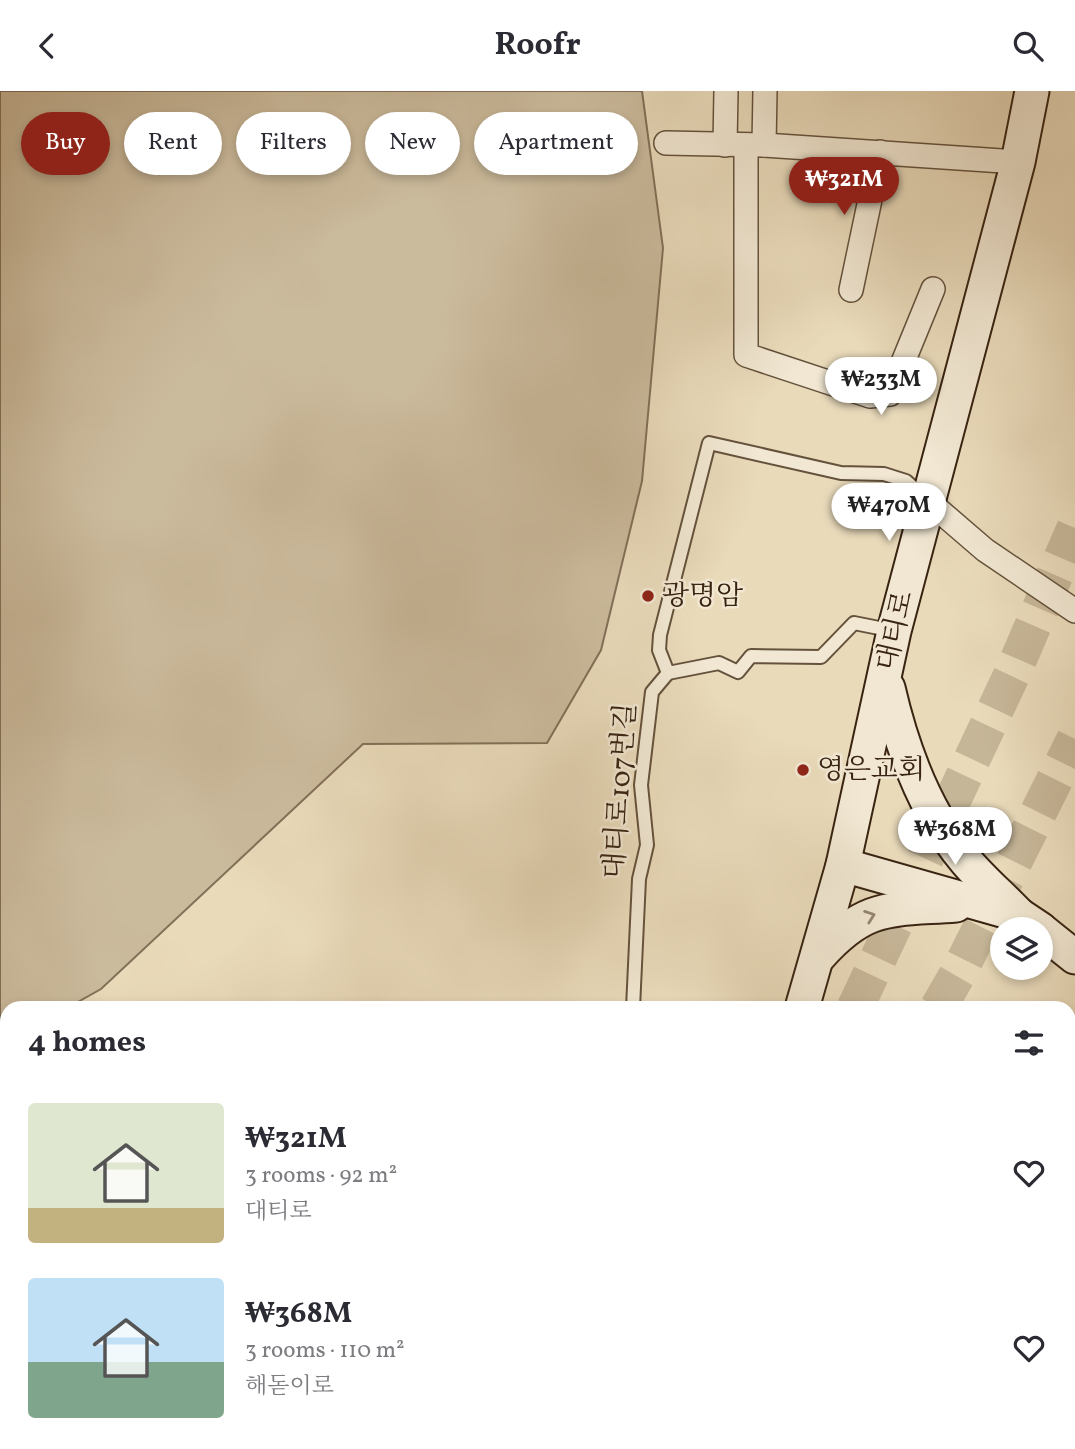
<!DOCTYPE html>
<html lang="en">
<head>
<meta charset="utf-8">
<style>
  :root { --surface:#fff; --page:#f2f2f3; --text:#2b2b33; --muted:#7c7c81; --accent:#8f2418 }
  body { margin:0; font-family:Vollkorn,"Noto Serif KR",serif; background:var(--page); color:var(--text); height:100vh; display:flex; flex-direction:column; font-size:26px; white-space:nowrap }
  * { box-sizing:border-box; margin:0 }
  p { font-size:23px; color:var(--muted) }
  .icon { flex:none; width:38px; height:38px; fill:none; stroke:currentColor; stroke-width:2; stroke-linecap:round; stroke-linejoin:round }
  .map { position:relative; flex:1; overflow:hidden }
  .details { position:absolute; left:0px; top:910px; width:1076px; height:448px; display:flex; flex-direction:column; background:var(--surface); border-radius:21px 21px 0 0; box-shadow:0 4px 10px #0003 }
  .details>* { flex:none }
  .top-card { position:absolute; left:21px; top:21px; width:700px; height:63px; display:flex; gap:14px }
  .controls { position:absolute; left:990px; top:826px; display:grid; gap:14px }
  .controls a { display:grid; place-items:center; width:63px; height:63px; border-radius:50%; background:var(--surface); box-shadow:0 4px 10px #0003; font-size:35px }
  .price { position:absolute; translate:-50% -60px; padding:0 16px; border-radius:24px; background:#fff; color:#222; font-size:23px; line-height:46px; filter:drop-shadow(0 2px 4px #0008) }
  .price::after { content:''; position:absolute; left:50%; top:42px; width:21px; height:16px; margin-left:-10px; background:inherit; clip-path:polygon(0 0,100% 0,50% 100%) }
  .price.current { background:var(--accent); color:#fff }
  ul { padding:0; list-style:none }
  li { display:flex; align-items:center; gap:21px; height:175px; padding:0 28px }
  li span { display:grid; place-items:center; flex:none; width:196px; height:140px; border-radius:7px; color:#555 }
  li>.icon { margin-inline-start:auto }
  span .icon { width:84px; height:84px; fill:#fffc; stroke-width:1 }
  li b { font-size:30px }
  h2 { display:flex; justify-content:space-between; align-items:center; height:84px; padding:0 28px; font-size:30px }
  .pill { padding:0 24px; border-radius:32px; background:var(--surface); box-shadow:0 4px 10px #0003; font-size:24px; line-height:63px }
  .pill.current { background:var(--accent); color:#fff }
  header { display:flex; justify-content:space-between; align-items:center; height:91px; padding:0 28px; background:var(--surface); font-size:32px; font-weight:700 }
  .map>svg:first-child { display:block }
</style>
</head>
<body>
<header><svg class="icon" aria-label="back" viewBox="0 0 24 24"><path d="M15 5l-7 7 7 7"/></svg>Roofr<svg class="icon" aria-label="search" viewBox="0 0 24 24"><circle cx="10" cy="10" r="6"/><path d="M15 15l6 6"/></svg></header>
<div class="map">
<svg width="1075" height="1358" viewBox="0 0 1075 1358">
  <rect width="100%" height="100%" fill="#e9daba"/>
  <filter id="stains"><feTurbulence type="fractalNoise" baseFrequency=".00286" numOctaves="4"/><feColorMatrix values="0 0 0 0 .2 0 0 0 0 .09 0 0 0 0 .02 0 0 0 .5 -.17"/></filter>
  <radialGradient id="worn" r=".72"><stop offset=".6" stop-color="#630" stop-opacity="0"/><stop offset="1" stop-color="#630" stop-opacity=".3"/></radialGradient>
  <g fill="#cbbb9d" stroke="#827058" stroke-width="2">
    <polygon points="0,0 642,0 663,157 642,390 601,559 547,652 363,653 101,898 67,917 7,917 7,950 0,954"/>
    <polygon points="1069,1108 1075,1108 1075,1358 893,1358 893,1351 1069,1351"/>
  </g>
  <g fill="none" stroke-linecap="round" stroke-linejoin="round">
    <g stroke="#c6b698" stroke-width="37" stroke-dasharray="37 18" stroke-linecap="butt">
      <polyline points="855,917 1013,581 1075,437"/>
      <polyline points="938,917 960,879 1075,648"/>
      <polyline points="535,1358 541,1351"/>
      <polyline points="642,1358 647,1351"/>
    </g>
    <g stroke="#65523c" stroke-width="16">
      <g id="lane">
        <polyline points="668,582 719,572 738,581 751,565 821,566 854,532 894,540"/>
        <polyline points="633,917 639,788 647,754 641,694 652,601 668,582 659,559 660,544 709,352 841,382 884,383 906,390 925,407"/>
        <polyline points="0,1160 7,1159"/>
        <polyline points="263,1351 268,1358"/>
        <polyline points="400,1351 402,1358"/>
        <polyline points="608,1351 627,1358"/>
        <polyline points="8,1358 9,1351"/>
        <polyline points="167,1358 184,1351"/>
        <polyline points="562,1358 568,1351"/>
      </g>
    </g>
    <g stroke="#65523c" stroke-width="26">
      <g id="street">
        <polyline points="666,52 764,54 1018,71"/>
        <polyline points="725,54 726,0"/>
        <polyline points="746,54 746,264 870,305 890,303 933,198"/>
        <polyline points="764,54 765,0"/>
        <polyline points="851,199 880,61"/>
        <polyline points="928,410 985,459 1075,520"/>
      </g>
    </g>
    <g stroke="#392412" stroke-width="37">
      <g id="secondary">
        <path d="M888 597C902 658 925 721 966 770 982 789 1002 806 1019 824"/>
        <polyline points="843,774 1019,824 1040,838"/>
        <polyline points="1041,839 1075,866"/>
        <path d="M819 865C866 812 891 819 956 814"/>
        <polyline points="802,917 843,774 894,540 1018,71 1032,0"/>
        <polyline points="330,1358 340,1351"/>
        <polyline points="378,1358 380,1351"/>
      </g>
    </g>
    <use href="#lane" stroke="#f1e7d2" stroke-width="12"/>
    <use href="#street" stroke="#f1e7d2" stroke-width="23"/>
    <use href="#secondary" stroke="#f1e7d2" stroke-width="33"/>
  </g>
  <defs><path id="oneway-chevron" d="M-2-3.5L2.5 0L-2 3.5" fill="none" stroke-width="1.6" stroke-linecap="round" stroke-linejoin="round" transform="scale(1.75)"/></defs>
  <use stroke="#958672" href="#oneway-chevron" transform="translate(870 825) rotate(-20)"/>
  <g fill="#8f2418" stroke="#f1e7d2" stroke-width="2.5">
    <circle cx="648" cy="505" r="7"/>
    <circle cx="803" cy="679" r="7"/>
  </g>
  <g text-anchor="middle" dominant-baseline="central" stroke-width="5" stroke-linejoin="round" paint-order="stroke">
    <g font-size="28" fill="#392412" stroke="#f1e7d2" text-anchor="start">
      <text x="662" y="505">광명암</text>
      <text x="817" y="679">영은교회</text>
    </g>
    <g font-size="28" fill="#392412" stroke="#f1e7d2">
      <text transform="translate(896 540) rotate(-77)">대티로</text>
      <text transform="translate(621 700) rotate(-86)">대티로107번길</text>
    </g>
  </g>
  <rect width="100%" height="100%" filter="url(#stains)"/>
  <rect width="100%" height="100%" fill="url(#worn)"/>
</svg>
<div class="controls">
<a><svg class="icon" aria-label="layers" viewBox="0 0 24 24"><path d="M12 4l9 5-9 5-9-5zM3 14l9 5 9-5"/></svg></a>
</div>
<b class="price current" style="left:844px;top:126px">₩321M</b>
<b class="price" style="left:881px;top:326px">₩233M</b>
<b class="price" style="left:889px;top:452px">₩470M</b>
<b class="price" style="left:955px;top:776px">₩368M</b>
<div class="top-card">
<a class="pill current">Buy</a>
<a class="pill">Rent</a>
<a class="pill">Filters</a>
<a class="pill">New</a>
<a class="pill">Apartment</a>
</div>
<section class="details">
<h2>4 homes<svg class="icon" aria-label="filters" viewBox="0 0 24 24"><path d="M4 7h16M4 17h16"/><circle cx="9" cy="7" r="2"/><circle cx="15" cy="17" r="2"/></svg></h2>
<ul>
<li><span style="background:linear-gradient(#dfe7d0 75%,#c2b280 0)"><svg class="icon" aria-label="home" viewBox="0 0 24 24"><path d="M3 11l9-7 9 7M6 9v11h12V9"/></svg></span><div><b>₩321M</b><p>3 rooms · 92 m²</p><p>대티로</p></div><svg class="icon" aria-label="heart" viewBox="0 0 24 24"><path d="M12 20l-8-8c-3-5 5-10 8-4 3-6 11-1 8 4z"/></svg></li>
<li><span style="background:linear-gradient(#bfe0f5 60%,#7fa58c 0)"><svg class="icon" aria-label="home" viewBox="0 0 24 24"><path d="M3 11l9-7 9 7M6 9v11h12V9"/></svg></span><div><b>₩368M</b><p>3 rooms · 110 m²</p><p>해돋이로</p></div><svg class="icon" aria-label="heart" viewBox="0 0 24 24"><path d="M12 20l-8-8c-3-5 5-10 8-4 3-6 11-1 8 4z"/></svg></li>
</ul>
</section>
</div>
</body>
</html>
